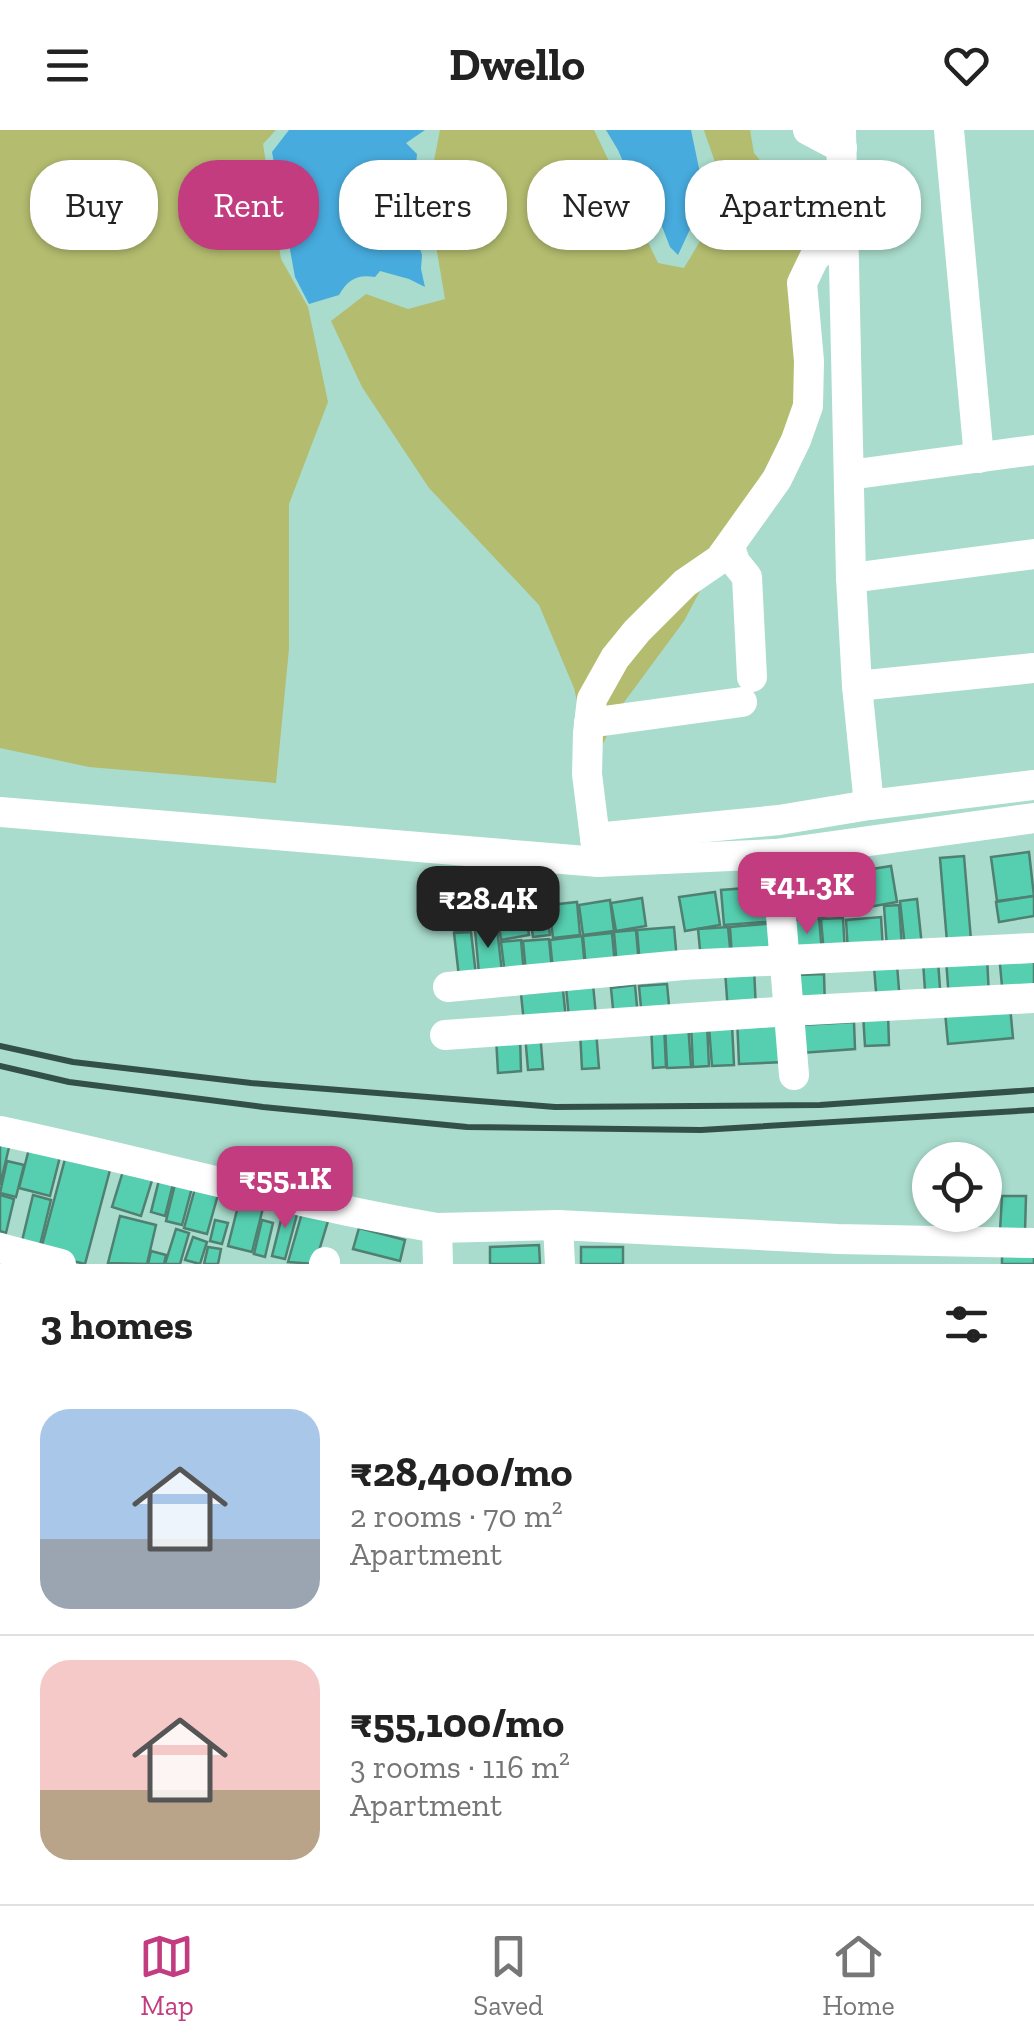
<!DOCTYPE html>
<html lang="en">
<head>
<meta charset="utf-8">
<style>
  :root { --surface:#fff; --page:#f6f6f6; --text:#222; --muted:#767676; --line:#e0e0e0; --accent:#c23c7f }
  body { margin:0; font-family:"Zilla Slab",serif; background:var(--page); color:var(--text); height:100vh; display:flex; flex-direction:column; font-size:38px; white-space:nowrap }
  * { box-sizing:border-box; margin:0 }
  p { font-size:32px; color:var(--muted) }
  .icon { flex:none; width:55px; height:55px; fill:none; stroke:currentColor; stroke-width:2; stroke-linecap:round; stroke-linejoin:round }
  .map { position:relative; height:1134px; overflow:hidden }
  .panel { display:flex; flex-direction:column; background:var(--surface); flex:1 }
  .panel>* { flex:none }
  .top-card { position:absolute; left:30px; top:30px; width:975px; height:90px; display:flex; gap:20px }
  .tools { position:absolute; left:912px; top:1012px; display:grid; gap:20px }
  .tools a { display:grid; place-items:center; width:90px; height:90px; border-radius:50%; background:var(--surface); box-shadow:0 2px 8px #0004; font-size:50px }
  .price { position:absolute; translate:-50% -85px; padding:0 22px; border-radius:20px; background:var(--accent); color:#fff; font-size:32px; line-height:65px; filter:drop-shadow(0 2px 5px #0008) }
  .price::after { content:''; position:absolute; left:50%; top:60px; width:30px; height:22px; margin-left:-15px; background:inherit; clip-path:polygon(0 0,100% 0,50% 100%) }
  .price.selected { background:#222; color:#fff }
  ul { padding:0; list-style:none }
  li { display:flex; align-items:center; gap:30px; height:250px; padding:0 40px }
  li+li { border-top:2px solid var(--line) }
  li span { display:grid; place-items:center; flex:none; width:280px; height:200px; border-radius:30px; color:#555 }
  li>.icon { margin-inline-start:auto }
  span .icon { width:120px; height:120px; fill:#fffc; stroke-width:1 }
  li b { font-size:42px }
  h2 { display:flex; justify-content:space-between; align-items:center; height:120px; padding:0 40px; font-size:42px }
  .tag { padding:0 35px; border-radius:40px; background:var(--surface); box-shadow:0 2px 8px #0004; font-size:35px; line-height:90px }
  .tag.selected { background:var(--accent); color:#fff }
  header { display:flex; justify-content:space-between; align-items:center; height:130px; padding:0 40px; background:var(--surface); font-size:45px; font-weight:800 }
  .tab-bar { display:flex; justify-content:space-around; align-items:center; height:140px; border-top:2px solid var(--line); background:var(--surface); font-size:28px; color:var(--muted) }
  .tab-bar a { display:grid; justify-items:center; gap:5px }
  .tab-bar .selected { color:var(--accent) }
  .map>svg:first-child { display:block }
</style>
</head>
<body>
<header><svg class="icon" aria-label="menu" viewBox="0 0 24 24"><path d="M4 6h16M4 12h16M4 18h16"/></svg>Dwello<svg class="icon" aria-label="heart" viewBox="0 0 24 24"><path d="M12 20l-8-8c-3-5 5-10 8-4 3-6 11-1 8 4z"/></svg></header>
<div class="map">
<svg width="1034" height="1134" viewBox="0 0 1034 1134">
  <rect width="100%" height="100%" fill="#a9dccc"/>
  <g fill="#b4bc6f">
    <polygon points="0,0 276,0 263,14 281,129 308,177 328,272 289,374 289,519 276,653 89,637 0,618"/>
    <path d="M440 0H594L658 133 684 138C694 121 719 83 720 64 721 42 710 20 704 0H750L754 23 813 94 792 143 803 268 684 491 622 575 592 636 574 558 539 475 429 358 362 257 331 191 366 164 408 179 445 169 434 104 432 41Z"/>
  </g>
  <g fill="#47abdd">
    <path d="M289 0H425L406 13 417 24 413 69 417 88 413 96 422 125 421 139 425 157 409 149 380 141 375 147C356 144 348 150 339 165L309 174 295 147 272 22Z"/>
    <polygon points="606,0 691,0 705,67 678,125 670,117 656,81 644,79 618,20"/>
  </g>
  <g fill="#56cfb0" stroke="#508072" stroke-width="2.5">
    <polygon points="1029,722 1034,766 997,771 991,727"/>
    <polygon points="964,726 971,810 947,812 940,728"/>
    <polygon points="891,736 897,772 846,781 840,744"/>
    <polygon points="837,744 842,784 822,787 818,747"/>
    <polygon points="816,747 820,784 794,787 789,750"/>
    <polygon points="776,756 778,791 724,795 721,760"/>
    <polygon points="715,762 720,795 685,801 679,767"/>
    <polygon points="1034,766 1034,786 999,792 996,772"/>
    <polygon points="470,768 475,799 455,802 450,771"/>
    <polygon points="642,768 646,796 616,801 611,773"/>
    <polygon points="494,769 498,795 477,799 473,772"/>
    <polygon points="917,769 922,816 905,818 900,771"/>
    <polygon points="610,770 614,801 583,805 579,775"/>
    <polygon points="577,772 580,805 553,808 549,775"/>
    <polygon points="899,775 902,817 887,818 884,776"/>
    <polygon points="524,776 529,805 501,810 497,781"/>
    <polygon points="546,777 550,805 533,807 529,779"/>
    <polygon points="881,787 883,820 848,822 846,790"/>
    <polygon points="819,788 822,823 795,825 793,790"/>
    <polygon points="843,788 845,822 824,824 821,789"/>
    <polygon points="775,793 777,823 732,827 730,797"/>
    <polygon points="674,797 677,831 640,835 637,800"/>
    <polygon points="728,797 731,828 701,830 698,799"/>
    <polygon points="497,798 502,842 479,844 475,800"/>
    <polygon points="636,800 639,835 617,837 614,802"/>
    <polygon points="471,802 476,845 459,847 454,803"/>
    <polygon points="612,803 615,835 586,838 583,806"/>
    <polygon points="582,806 585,838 553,841 550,810"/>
    <polygon points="549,809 552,841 526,843 523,811"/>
    <polygon points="521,810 524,844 505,845 501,812"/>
    <polygon points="1034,821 1034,864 1003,867 999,824"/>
    <polygon points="987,826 989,867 949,870 946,829"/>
    <polygon points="938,831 941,872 926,874 923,832"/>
    <polygon points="897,835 900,872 877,874 874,837"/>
    <polygon points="754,838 756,880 728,882 725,840"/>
    <polygon points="824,844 825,878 799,879 797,845"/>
    <polygon points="593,854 596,886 569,888 566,857"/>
    <polygon points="667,854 670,886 642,888 639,856"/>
    <polygon points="635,855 638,887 614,889 611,858"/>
    <polygon points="563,860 566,889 524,893 521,864"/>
    <polygon points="1010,876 1013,908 948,914 945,882"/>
    <polygon points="888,883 889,915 865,916 863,884"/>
    <polygon points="783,885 785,932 739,934 737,887"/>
    <polygon points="854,892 855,919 801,923 800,895"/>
    <polygon points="688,893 691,937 667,938 665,895"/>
    <polygon points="651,894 664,894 666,937 653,938"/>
    <polygon points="707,894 709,936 693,937 691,895"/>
    <polygon points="732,895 734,935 712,936 709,897"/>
    <polygon points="596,900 599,938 582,939 580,901"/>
    <polygon points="540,902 543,939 528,940 525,904"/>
    <polygon points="520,906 521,941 498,943 496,907"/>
    <polygon points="0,1007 11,1009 0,1055"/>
    <polygon points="31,1011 62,1019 50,1066 19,1058"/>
    <polygon points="65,1029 110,1040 85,1134 40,1123"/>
    <polygon points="7,1031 24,1035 16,1067 0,1063"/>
    <polygon points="124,1038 153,1047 141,1086 112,1077"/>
    <polygon points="160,1046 174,1050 165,1086 151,1082"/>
    <polygon points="176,1050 193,1054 182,1095 166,1091"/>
    <polygon points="196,1055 219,1061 207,1104 184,1098"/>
    <polygon points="241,1064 265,1070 252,1122 228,1116"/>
    <polygon points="0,1065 14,1069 6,1103 0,1101"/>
    <polygon points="33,1065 51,1070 40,1115 22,1111"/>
    <polygon points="1002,1066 1026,1066 1025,1102 1000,1101"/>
    <polygon points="285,1074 299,1077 285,1129 272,1126"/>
    <polygon points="302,1083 328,1091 315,1134 288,1132"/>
    <polygon points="120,1086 156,1095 147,1134 108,1133"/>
    <polygon points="215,1090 228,1093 222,1114 210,1111"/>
    <polygon points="262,1090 273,1093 265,1127 254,1124"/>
    <polygon points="359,1098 405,1110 400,1131 353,1119"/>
    <polygon points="176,1099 189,1103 180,1134 165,1134"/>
    <polygon points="193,1107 207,1112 200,1134 185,1130"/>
    <polygon points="539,1115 540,1134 490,1134 490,1117"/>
    <polygon points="208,1117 221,1119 218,1134 204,1134"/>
    <rect x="581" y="1117" width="42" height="17"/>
    <polygon points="1002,1118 1034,1119 1034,1134 1002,1134"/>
    <polygon points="151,1121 166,1125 164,1134 148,1134"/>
  </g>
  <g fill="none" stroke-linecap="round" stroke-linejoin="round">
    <g stroke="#fff" stroke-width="30">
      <polyline points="808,0 842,18"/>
      <polyline points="841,0 851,448 857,556 869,675"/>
      <polyline points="949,0 979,328"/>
      <polyline points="849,345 1034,320"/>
      <polyline points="730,417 735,432 747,447 752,547"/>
      <polyline points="851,448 1034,424"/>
      <polyline points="857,556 1034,538"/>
      <polyline points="589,593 742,572"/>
      <polyline points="0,682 598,732 776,724 1034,688"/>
      <polyline points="595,708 779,690 869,675 1034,655"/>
      <polyline points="776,724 794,945"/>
      <polyline points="598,732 587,644 588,603 592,569 615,528 637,501 685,453 720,429 777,349 796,310 808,276 809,231 802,153 814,128 844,100"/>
      <polyline points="448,857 683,835 1034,818"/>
      <polyline points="445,905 790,881 1034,868"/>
      <path d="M0 1001C146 1032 290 1073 437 1098"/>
      <polyline points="558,1095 560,1134"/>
      <polyline points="0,1118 61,1134"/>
      <polyline points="324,1134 325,1132"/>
      <polyline points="438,1134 437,1098 558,1095 838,1109 1034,1113"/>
    </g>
    <g stroke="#335048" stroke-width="6">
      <polyline points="0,916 73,932 251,953 555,977 820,975 1034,960"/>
      <polyline points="0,936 69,952 263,977 467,997 701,1000 1034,980"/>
    </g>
  </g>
</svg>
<div class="tools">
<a><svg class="icon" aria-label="locate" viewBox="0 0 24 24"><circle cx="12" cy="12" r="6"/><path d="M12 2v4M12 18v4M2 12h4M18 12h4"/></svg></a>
</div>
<b class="price" style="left:807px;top:807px">₹41.3K</b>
<b class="price selected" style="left:488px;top:821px">₹28.4K</b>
<b class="price" style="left:285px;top:1101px">₹55.1K</b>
<div class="top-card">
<a class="tag">Buy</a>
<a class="tag selected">Rent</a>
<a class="tag">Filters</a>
<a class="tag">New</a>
<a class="tag">Apartment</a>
</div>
</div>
<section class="panel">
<h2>3 homes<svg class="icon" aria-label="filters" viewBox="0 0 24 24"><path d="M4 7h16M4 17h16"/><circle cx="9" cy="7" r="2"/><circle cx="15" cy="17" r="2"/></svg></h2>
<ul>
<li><span style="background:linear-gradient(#a9c7e8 65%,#9aa5b1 0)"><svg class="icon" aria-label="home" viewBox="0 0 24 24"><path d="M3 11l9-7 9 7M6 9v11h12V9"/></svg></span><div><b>₹28,400/mo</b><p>2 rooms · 70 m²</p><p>Apartment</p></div></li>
<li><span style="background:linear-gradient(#f6c9c9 65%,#b9a48a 0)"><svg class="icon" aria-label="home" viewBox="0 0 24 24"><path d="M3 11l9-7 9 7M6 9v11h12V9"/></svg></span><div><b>₹55,100/mo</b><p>3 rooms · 116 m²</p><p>Apartment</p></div></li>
</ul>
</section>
<nav class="tab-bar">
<a class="selected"><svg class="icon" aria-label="map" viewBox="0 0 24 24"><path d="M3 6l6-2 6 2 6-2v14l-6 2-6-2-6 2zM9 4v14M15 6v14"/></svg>Map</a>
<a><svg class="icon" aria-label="saved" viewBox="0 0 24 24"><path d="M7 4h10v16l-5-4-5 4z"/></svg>Saved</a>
<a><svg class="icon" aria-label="home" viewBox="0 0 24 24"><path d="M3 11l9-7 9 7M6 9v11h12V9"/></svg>Home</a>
</nav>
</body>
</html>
